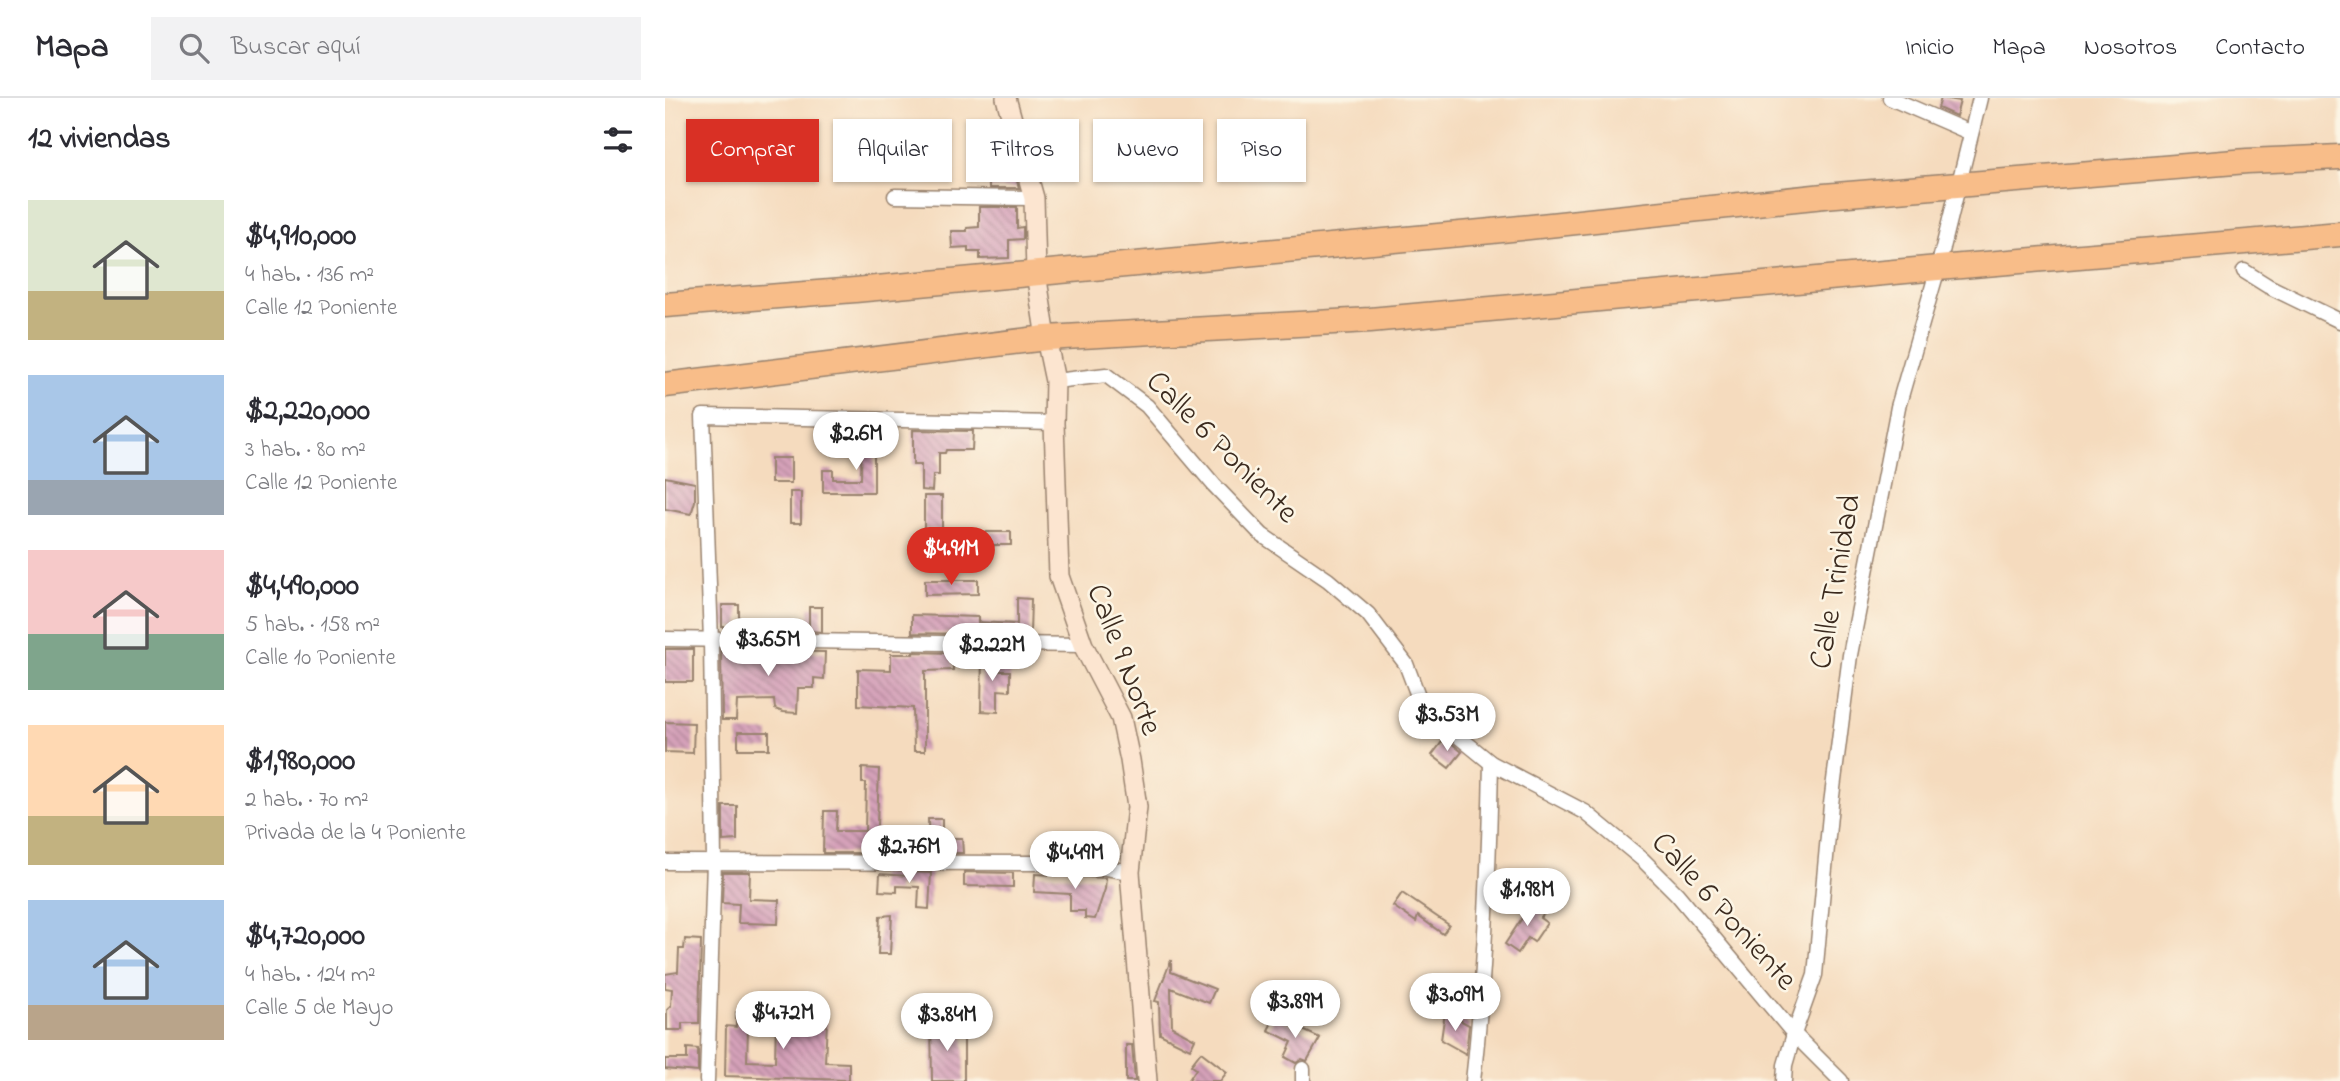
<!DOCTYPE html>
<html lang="es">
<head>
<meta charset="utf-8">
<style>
  :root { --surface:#fff; --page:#f2f2f3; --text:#2b2b33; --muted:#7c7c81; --line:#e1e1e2; --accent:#d93025 }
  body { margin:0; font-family:"Indie Flower",sans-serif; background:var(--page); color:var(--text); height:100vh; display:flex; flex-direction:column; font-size:26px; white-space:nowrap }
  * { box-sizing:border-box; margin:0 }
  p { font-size:23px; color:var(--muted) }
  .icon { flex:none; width:38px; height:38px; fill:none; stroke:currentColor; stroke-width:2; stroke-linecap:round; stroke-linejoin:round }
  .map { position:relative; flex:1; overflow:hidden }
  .sheet { display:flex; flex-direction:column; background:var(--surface); width:665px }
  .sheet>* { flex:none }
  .guide { position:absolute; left:21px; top:21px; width:665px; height:63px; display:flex; gap:14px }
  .price { position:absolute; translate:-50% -60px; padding:0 16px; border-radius:24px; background:#fff; color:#222; font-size:23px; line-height:46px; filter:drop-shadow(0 2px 4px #0008) }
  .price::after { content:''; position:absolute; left:50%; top:42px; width:21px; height:16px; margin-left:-10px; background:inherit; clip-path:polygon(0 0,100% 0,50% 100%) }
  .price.current { background:var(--accent); color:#fff }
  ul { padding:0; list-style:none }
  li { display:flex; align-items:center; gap:21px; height:175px; padding:0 28px }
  li span { display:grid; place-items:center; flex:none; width:196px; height:140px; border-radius:0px; color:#555 }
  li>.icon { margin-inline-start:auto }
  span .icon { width:84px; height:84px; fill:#fffc; stroke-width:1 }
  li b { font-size:30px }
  h2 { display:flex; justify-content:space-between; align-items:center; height:84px; padding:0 28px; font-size:30px }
  .tag { padding:0 24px; border-radius:0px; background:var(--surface); box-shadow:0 2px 5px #0004; font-size:24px; line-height:63px }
  .tag.current { background:var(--accent); color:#fff }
  header { display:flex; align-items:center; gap:42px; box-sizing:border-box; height:98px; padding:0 35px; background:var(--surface); border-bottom:2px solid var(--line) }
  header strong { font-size:33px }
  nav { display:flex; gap:38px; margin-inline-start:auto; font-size:24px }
  .search { width:490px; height:63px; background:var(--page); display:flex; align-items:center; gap:18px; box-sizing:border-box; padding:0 24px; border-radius:0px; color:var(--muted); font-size:26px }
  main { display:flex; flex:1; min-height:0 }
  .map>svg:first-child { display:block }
</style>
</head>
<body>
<header>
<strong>Mapa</strong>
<div class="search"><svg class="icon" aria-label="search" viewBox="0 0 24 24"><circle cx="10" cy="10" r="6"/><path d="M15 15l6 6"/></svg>Buscar aquí</div>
<nav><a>Inicio</a><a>Mapa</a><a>Nosotros</a><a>Contacto</a></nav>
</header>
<main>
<section class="sheet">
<h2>12 viviendas<svg class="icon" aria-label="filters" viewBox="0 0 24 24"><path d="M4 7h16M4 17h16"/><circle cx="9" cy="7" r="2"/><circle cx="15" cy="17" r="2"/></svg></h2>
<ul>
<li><span style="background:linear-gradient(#dfe7d0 65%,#c2b280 0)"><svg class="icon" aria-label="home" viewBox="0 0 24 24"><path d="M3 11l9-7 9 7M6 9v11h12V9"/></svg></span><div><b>$4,910,000</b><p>4 hab. · 136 m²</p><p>Calle 12 Poniente</p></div></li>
<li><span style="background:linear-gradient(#a9c7e8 75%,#9aa5b1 0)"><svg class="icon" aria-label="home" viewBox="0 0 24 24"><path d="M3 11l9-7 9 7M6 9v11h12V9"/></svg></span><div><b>$2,220,000</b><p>3 hab. · 80 m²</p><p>Calle 12 Poniente</p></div></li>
<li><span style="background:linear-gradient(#f6c9c9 60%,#7fa58c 0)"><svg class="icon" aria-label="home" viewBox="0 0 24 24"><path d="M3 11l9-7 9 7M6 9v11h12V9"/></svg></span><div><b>$4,490,000</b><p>5 hab. · 158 m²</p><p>Calle 10 Poniente</p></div></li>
<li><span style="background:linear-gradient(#ffd9b3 65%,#c2b280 0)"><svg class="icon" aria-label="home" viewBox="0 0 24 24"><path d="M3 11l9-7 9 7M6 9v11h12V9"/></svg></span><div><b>$1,980,000</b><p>2 hab. · 70 m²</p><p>Privada de la 4 Poniente</p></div></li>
<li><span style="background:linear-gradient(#a9c7e8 75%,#b9a48a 0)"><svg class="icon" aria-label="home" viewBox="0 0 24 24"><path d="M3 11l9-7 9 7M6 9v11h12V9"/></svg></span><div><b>$4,720,000</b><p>4 hab. · 124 m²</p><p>Calle 5 de Mayo</p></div></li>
</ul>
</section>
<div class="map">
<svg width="1675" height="983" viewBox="0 0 1675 983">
  <defs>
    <pattern id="building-back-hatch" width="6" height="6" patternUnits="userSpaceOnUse" patternTransform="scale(1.75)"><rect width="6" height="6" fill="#d5a1b9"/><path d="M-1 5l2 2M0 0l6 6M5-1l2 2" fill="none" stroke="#ae8396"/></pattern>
  </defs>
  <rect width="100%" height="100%" fill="#fcf5e5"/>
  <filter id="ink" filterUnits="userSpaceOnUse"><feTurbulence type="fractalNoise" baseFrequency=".0143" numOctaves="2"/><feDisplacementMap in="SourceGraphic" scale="14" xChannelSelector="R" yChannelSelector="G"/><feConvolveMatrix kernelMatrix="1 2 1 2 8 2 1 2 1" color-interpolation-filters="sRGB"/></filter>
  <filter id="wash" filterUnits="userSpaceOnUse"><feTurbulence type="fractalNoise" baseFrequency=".00686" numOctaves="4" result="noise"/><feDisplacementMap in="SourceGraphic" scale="28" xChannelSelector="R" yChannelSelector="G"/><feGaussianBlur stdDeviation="1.57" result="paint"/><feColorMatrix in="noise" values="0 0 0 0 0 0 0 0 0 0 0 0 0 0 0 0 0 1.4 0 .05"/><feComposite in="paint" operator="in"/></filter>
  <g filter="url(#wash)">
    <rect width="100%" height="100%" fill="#f5dbbe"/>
    <g id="blocks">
      <g fill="url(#building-back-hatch)">
        <polygon points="1276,0 1295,3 1291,18 1273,10"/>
        <polygon points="338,36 354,90 324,90 324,83 317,85 309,49 333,44 331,37"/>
        <polygon points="314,109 352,109 352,130 358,129 358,141 344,142 344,160 315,161 315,154 303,154 303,149 287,150 286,133 302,133 302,130 314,129"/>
        <polygon points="248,332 308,333 307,352 281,352 280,355 274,355 274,377 268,377 267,393 256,392 256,367 248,367"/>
        <polygon points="197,334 209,334 209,394 158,394 158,372 168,372 168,381 196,381"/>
        <rect x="106" y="360" width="20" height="25"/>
        <polygon points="0,379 30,385 30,403 26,416 0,411"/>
        <rect x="125" y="394" width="11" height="31"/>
        <polygon points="259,398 277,398 277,432 259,431"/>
        <rect x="303" y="434" width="43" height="13"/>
        <polygon points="260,482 313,482 313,496 260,497"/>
        <polygon points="352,500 366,501 365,537 247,535 247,517 313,519 313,524 352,526"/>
        <rect x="57" y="507" width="17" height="22"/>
        <polygon points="144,509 157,509 157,534 144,533"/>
        <rect x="0" y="551" width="28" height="33"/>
        <polygon points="56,552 160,554 159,581 149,580 149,590 133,590 132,615 118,614 110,611 109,602 72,603 71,622 57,622"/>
        <polygon points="248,554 287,555 288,572 260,573 260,653 249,653 248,610 193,607 193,571 226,572 226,556 248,556"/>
        <polygon points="317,555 329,555 329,573 345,573 345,593 333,592 333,614 316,613"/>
        <polygon points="0,624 29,625 28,655 0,654"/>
        <rect x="73" y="634" width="31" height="17"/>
        <polygon points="780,640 797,654 784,670 767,657"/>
        <polygon points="197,670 214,671 211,755 158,755 159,713 172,713 171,733 200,733 201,685 197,685"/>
        <polygon points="58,708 72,708 72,742 58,743"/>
        <polygon points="263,721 277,721 277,740 297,740 298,755 264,755"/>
        <polygon points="58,774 85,774 84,801 114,802 113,826 73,825 74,806 57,805"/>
        <polygon points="244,774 266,775 264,811 253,810 254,789 232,788 232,794 214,793 215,776 243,778"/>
        <polygon points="299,774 348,775 348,789 299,788"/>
        <polygon points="370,776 441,780 440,791 430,821 420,820 420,813 405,813 405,796 369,794"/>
        <polygon points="737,795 784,827 778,836 753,818 751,824 728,808"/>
        <polygon points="867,805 880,814 875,820 882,825 869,844 863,840 853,855 840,846"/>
        <polygon points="227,817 225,856 213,856 215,818"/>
        <polygon points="20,841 36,842 34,925 17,925 17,932 2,932 2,912 6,908 7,891 0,890 0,876 13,874 14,851 19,851"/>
        <polygon points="506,862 506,874 550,891 544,905 506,890 507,929 530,941 525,951 495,936 494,904 490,903"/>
        <polygon points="71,914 103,915 102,929 83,929 82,963 110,964 111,922 162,924 160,964 184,965 184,982 60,978 61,928 71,929"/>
        <polygon points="780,914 804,927 801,956 776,942"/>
        <polygon points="610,919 655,940 642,963 637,961 631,965 620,959 627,944 603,932"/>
        <polygon points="266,923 280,924 280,930 299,931 299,983 267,983"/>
        <polygon points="461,947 467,947 470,983 461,983"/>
        <polygon points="22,950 33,951 33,974 0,971 0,961 22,961"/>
        <polygon points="536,954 562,974 555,983 523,983 531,971 526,967"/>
      </g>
    </g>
  </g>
  <g filter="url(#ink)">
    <use href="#blocks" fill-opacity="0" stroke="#98826e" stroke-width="2"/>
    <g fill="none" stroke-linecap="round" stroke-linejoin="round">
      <g stroke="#98826e" stroke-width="17">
        <g id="street">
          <polyline points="1225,0 1306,35"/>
          <polyline points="230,98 369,100"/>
          <polyline points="1579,173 1603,188 1675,223"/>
          <polyline points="390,283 441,277 482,308 549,387 597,437 663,482 703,516 741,566 755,603 777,625 826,665 920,714 977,761 1012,796 1129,936 1176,983"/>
          <polyline points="0,541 418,547"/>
          <polyline points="0,764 379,765 435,769 465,774"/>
          <polyline points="638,971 638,983"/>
          <polyline points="42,983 49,763 46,543 38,318 389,325"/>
          <path d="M808 983C820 877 824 772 826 665"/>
          <polyline points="1119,983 1120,967 1129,936 1150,877 1166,706 1185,557 1233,309 1273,170 1315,0"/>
        </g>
      </g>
      <g stroke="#98826e" stroke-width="22">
        <polyline id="secondary" points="341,0 369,100 371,175 381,240 390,283 389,325 394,478 418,547 456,620 465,662 472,709 465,774 482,983"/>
      </g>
      <g stroke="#98826e" stroke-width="27">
        <g id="highway">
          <polyline points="0,207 190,192 827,133 1159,98 1582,63 1675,59"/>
          <polyline points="0,287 381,240 705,222 1273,170 1675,136"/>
        </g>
      </g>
      <use href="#street" stroke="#fff" stroke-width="14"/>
      <use href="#secondary" stroke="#fce5d0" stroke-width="19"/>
      <use href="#highway" stroke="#f8bd89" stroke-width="24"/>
    </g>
  </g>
  <g text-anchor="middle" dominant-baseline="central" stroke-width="5" stroke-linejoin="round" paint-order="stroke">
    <g font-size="32" fill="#3b2a1e" stroke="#fcf5e5">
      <text transform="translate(556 350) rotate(45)">Calle 6 Poniente</text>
      <text transform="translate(1172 484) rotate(-80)">Calle Trinidad</text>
      <text transform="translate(458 562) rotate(69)">Calle 9 Norte</text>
      <text transform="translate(1058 814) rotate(48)">Calle 6 Poniente</text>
    </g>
  </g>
</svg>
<b class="price" style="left:191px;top:374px">$2.6M</b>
<b class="price current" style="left:286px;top:489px">$4.91M</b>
<b class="price" style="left:103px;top:580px">$3.65M</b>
<b class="price" style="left:327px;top:585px">$2.22M</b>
<b class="price" style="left:782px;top:655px">$3.53M</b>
<b class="price" style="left:244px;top:787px">$2.76M</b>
<b class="price" style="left:410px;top:793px">$4.49M</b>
<b class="price" style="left:862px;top:830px">$1.98M</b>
<b class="price" style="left:790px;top:935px">$3.09M</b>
<b class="price" style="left:630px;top:942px">$3.89M</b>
<b class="price" style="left:118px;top:953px">$4.72M</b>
<b class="price" style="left:282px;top:955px">$3.84M</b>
<div class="guide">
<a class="tag current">Comprar</a>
<a class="tag">Alquilar</a>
<a class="tag">Filtros</a>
<a class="tag">Nuevo</a>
<a class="tag">Piso</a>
</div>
</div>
</main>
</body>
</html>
